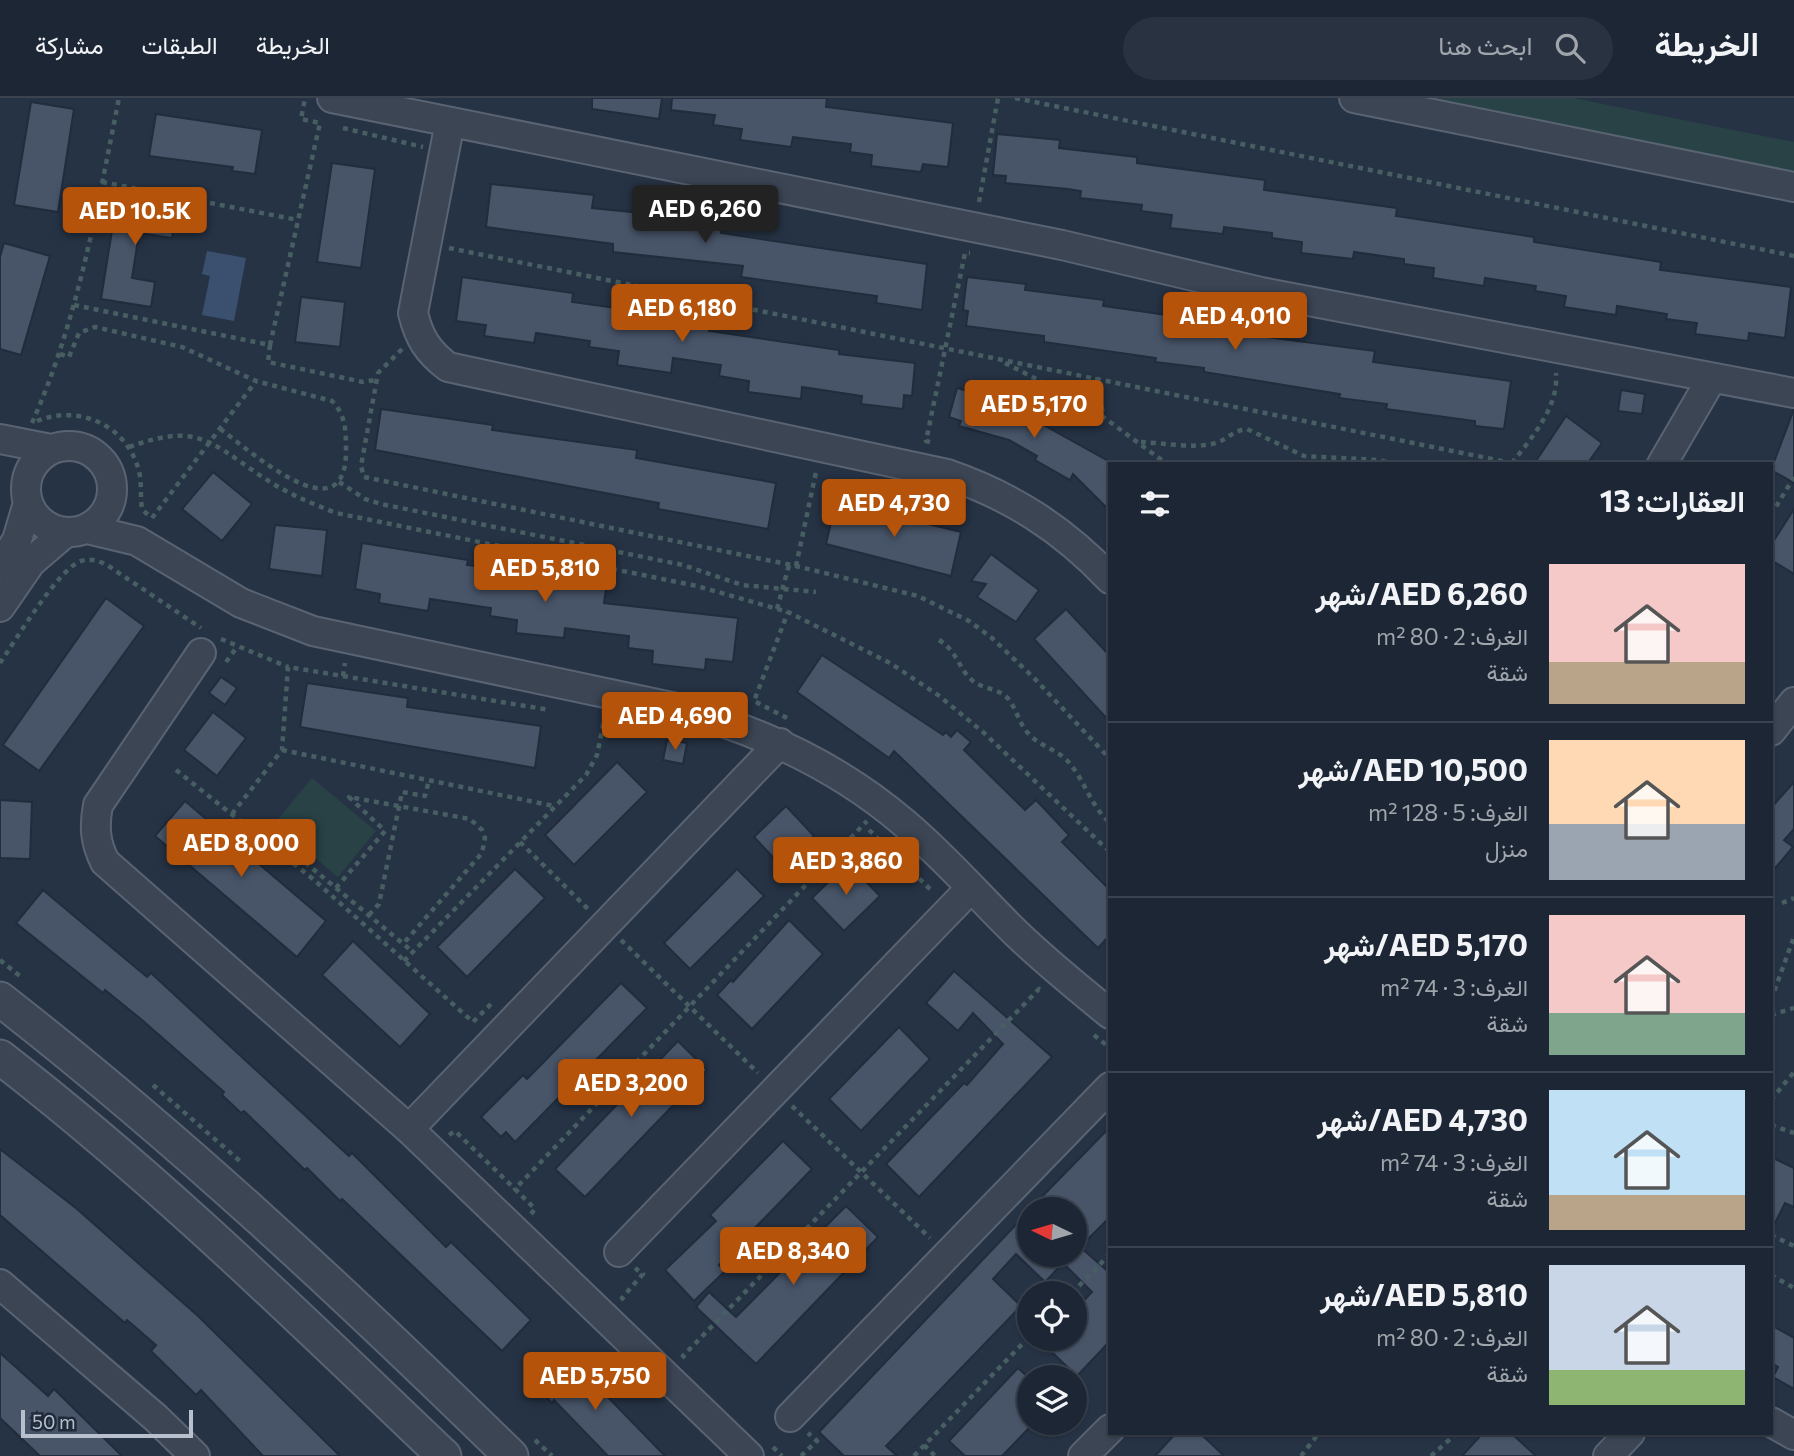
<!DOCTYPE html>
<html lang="ar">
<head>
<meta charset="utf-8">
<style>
  :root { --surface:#1c2634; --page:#293240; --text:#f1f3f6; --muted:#a0a5ac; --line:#3a434f; --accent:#b45309 }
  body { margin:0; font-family:Commissioner,Vazirmatn,sans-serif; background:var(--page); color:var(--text); direction:rtl; height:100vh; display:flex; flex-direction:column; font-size:26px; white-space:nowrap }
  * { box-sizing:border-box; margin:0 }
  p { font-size:23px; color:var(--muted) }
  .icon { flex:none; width:38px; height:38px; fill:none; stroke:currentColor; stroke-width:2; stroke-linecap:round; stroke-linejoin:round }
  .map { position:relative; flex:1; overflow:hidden; direction:ltr }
  .drawer { position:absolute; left:1108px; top:364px; width:665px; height:973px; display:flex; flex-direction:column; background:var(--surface); border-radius:0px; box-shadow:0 2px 5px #0004,0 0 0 2px var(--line); direction:rtl }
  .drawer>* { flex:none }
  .needle { width:46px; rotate:275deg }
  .controls { position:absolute; left:1017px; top:1099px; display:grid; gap:14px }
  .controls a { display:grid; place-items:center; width:70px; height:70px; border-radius:50%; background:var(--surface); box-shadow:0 2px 5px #0004,0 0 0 2px var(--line); font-size:35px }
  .scale { position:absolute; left:21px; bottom:18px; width:172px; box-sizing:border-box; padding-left:7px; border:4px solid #b8c0ce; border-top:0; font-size:19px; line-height:24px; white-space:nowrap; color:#b8c0ce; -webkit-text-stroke:5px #1f2a3a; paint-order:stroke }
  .price { position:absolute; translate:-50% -60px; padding:0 16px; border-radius:7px; background:var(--accent); color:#fff; font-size:23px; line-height:46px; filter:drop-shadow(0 2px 4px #0008) }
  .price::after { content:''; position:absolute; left:50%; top:42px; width:21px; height:16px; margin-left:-10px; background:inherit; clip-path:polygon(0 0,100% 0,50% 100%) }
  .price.active { background:#222; color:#fff }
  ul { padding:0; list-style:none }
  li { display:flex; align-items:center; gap:21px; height:175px; padding:0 28px }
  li+li { border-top:2px solid var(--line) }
  li span { display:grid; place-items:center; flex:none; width:196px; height:140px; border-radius:0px; color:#555 }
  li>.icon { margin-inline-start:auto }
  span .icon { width:84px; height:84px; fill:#fffc; stroke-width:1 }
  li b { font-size:30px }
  h2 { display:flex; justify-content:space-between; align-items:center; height:84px; padding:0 28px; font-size:30px }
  header { display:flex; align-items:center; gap:42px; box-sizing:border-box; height:98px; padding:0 35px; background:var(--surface); border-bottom:2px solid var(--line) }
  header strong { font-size:33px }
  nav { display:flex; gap:38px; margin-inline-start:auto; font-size:24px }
  .search { width:490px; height:63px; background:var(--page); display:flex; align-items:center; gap:18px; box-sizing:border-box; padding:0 24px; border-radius:38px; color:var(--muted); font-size:26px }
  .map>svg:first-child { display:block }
</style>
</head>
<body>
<header>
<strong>الخريطة</strong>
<div class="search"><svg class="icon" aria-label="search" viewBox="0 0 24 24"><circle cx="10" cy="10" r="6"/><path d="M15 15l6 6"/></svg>ابحث هنا</div>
<nav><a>الخريطة</a><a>الطبقات</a><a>مشاركة</a></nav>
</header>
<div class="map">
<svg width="1794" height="1358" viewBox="0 0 1794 1358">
  <rect width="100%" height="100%" fill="#263345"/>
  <g fill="#284246">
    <polygon points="1343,0 1573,0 1794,44 1794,99"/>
    <polygon points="312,680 376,733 338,779 274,726"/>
  </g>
  <polygon fill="#3b506e" points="207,153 246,160 234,223 202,217 210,178 202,176"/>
  <g fill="#485569" stroke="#212c3c" stroke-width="2">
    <polygon points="592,0 662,0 659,21 592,11"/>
    <polygon points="672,0 827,0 826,9 953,25 948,69 923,66 921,74 871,68 872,57 850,54 851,46 793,39 791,49 740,42 742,31 713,27 715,17 671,12"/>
    <polygon points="31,4 74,11 58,114 14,107"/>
    <polygon points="156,16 262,32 255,76 232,73 233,69 149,58"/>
    <polygon points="997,36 1060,42 1059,50 1137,59 1137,65 1265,82 1264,92 1397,110 1396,118 1534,139 1534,144 1661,164 1660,172 1791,189 1785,240 1749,235 1748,243 1695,236 1697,225 1666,221 1667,216 1617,208 1616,217 1564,209 1566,198 1535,193 1536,188 1485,180 1484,188 1433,180 1434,170 1404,166 1404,161 1354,154 1353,161 1301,155 1302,144 1272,140 1272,135 1224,129 1223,136 1170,130 1172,117 1141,113 1142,107 1080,100 1081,93 1068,91 1005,85 1006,78 993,77"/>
    <polygon points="332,65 375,71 361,170 317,164"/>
    <polygon points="491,86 594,97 592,110 722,123 721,135 927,166 922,212 876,205 877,198 741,179 743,168 613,154 613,146 486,129"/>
    <polygon points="126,96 178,104 172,140 139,135 132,180 155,184 151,209 101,201 115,114 123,115"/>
    <polygon points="4,145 50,158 21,257 0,251 0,159"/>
    <polygon points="462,179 573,195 572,204 710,223 709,233 839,252 839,256 915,265 912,298 904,297 903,311 861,306 862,298 802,289 801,301 748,294 749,283 719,278 721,267 673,260 671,275 617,267 619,253 589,249 590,243 536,235 534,245 484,238 486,227 456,223"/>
    <polygon points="967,179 1026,186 1025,192 1104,202 1103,208 1237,227 1236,235 1375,253 1373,264 1511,283 1504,331 1475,328 1475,323 1386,311 1387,306 1339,300 1340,296 1204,274 1204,270 1155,264 1156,260 1044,244 1044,238 966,228 968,213 963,212"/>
    <polygon points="301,199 345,204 340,249 295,244"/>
    <polygon points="957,290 1017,307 1015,311 1110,364 1110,413 1073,376 1070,382 1035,362 1037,358 1009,342 959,328 961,323 949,319"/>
    <polygon points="1621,292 1645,296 1642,316 1618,313"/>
    <polygon points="381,311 493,327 492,332 637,352 636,360 776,385 768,431 658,411 659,405 375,352"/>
    <polygon points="1794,311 1794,385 1771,372"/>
    <polygon points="1566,318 1602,345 1587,366 1534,366"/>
    <polygon points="213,374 252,406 222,443 182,411"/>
    <polygon points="836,404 961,434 951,478 826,446"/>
    <polygon points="1794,411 1794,476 1771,462 1771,447"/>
    <polygon points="275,427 327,432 322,478 269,471"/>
    <polygon points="362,445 468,462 467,467 607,484 604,505 738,520 733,564 706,561 705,572 652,566 653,553 628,550 629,538 565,530 564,540 516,535 517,522 490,518 491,510 430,501 428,513 379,505 380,496 355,491"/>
    <polygon points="991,456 1039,492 1016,524 977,499 986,486 971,483"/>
    <polygon points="106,500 144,528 39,673 3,647"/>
    <polygon points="1066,511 1110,558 1110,624 1034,541"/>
    <polygon points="822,557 943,637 946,634 951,639 957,632 971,644 964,652 1025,712 1036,702 1069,737 1062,744 1110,792 1110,837 1098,850 894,653 889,660 797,594"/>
    <polygon points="221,579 237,590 225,607 209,595"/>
    <polygon points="307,585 408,600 407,609 541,628 535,670 300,629"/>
    <polygon points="213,614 246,640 217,678 184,652"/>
    <polygon points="667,642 687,645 683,666 663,662"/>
    <polygon points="617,664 647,694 574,767 545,737"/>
    <polygon points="1794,684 1794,731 1784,742 1793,749 1771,775 1771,710"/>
    <polygon points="0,702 32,704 30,761 0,760"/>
    <polygon points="185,703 326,823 297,859 155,738"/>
    <polygon points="786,708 814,738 782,769 754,739"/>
    <polygon points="848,765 880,798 844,833 812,800"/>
    <polygon points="515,771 545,800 467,879 437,849"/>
    <polygon points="737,771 764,798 690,871 664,845"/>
    <polygon points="43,792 147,879 151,875 349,1058 352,1055 446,1149 451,1144 531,1222 502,1253 342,1101 340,1103 307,1070 305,1072 244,1013 241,1015 222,997 224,994 142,922 105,892 103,895 16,825"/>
    <polygon points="789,822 823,856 752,931 717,897 731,882 733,884"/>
    <polygon points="353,843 430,916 400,949 322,877"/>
    <polygon points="954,873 1052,959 919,1099 886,1066 964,985 967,987 1003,946 973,915 958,933 926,905"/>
    <polygon points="621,885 647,910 515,1044 506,1034 501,1039 481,1019 523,977 527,981"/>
    <polygon points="899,929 930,961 861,1033 829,1001"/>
    <polygon points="678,943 707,972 585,1099 555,1071"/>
    <polygon points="1110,1029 1110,1119 1080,1149 1110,1175 1110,1243 1077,1278 1038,1241 1074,1241 1074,1213 1092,1194 1063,1165 1045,1184 1016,1156 993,1181 1021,1208 886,1348 897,1358 844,1358 819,1334 1029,1113 1029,1157 1074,1157 1074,1111 1030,1111"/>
    <polygon points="783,1043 812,1071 719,1167 725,1173 694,1203 665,1172 716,1123 710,1117"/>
    <polygon points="0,1051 77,1111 198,1218 340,1358 263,1358 201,1292 196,1297 151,1253 156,1247 127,1222 125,1225 0,1117"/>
    <polygon points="1771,1059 1794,1070 1794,1109 1785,1105 1771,1133"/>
    <polygon points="846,1108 878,1139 756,1266 696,1209 709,1194 736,1219"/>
    <polygon points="1771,1227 1794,1240 1794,1291 1773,1279 1778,1269 1771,1265"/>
    <polygon points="0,1255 48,1298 54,1291 122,1358 40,1358 0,1320"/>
    <polygon points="567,1257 665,1358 608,1358 554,1302 552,1305 535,1287"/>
    <polygon points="1018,1270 1029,1280 1029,1330 1002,1358 965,1358 949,1343"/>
    <polygon points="1176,1335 1200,1335 1224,1358 1155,1358"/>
    <polygon points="1483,1335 1511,1335 1536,1358 1462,1358"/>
  </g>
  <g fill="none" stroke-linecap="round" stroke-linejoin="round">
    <g stroke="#596372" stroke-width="32">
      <g id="minor">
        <polyline points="332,0 1062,147 1261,194 1794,295"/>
        <polyline points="1354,0 1794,89"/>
        <path d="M450 24 413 215C419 240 428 254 448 269L947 376C1011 398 1063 431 1110 481"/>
        <polyline points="0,341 51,351"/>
        <circle cx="69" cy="391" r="43"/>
        <polyline points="1662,366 1712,280"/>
        <path d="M87 431 137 443 241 505 313 533 676 610C759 632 837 668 903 724 944 758 979 799 1017 836 1046 864 1078 890 1110 916"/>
        <polyline points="0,469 17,442 28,405"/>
        <polyline points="0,509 31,464 66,434"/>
        <path d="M201 555 98 707C94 729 95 744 105 764L409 1031 749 1358"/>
        <polyline points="1771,633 1794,604"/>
        <polyline points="409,1031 780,645"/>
        <polyline points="619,1154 971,790"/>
        <polyline points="0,1186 156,1320 195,1358"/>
        <polyline points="790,1319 1110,989"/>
        <polyline points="1771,1324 1794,1337"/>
        <polyline points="1083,1358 1110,1331"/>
        <polyline points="1608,1358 1630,1335"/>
      </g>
    </g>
    <g stroke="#596372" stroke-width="37">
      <g id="tertiary">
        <path d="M0 901C181 1042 347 1198 511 1358"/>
        <path d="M0 959C158 1081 300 1221 444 1358"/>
      </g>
    </g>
    <g stroke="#475f62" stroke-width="4.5" stroke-dasharray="5 5" stroke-linecap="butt">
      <polyline points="1015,0 1794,158"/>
      <polyline points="343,30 423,49"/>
      <polyline points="102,84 298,122"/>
      <polyline points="979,104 998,0"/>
      <polyline points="449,150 1512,365"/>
      <polyline points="74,207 270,247 320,25 301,21 305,0"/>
      <polyline points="270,247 268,264 363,284 375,282"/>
      <polyline points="402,251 378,275 361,368 364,379 796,468 918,498 969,523 992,540 1035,581 1110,661"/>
      <path d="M60 256 69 259 79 235 95 229 182 249 256 283 332 303C346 317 346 334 346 353 346 440 248 351 219 330"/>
      <polyline points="1005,265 1087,307 1167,366"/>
      <polyline points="1097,279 1103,317"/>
      <path d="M37 323C79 306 127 327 139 373 142 386 140 398 142 411L150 419"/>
      <path d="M32 325C78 222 97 110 119 0"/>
      <polyline points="930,344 926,343 965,155 970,155"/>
      <path d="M1141 344C1164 345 1194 351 1216 345 1228 341 1234 332 1247 331L1304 358 1378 362 1396 366"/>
      <path d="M129 349C194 326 206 340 258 376 282 393 308 404 336 415L697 488 788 514 890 565 938 597 983 634 1110 754"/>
      <path d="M1512 365C1532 339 1559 309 1556 275"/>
      <polyline points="339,384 365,401 381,406 683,467 742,487 816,494"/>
      <polyline points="1771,417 1794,379"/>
      <polyline points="152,420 256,283"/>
      <polyline points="796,468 816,374"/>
      <polyline points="777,511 789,467"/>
      <polyline points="221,541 288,569"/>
      <path d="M939 542C959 555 958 571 973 583 984 592 1001 590 1010 603 1018 615 1020 629 1032 639 1044 650 1061 653 1071 667 1086 686 1091 708 1110 725"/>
      <polyline points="226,564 237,549"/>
      <path d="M0 565C15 543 59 470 81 463 91 460 99 463 107 467L201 530"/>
      <polyline points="343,578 550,612"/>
      <polyline points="787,620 754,603 788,514"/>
      <polyline points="282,652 554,708"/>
      <polyline points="176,672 313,781 473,924 494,903"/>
      <polyline points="232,716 282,652 288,569 343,578 345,565"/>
      <polyline points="259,726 413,854"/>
      <polyline points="869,732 933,794"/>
      <polyline points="520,744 589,812"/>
      <polyline points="336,790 385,733 349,699 470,721 482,732 485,740 482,755 403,846"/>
      <polyline points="1782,805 1794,800"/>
      <polyline points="369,817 379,806 402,694 425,698 429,682"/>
      <polyline points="621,842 758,975"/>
      <polyline points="0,862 21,879"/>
      <polyline points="404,863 586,677 597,657 605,618"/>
      <polyline points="1771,902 1794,839"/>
      <polyline points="1771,917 1794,910"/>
      <polyline points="1094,937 1110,950"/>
      <polyline points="153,987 241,1064"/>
      <polyline points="1771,1002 1794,974"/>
      <polyline points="792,1008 930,1140"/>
      <polyline points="1771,1027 1794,1035"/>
      <polyline points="449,1037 455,1033 515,1091"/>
      <polyline points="531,1116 535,1111 515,1091 867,723"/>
      <polyline points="1771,1137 1794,1148"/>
      <polyline points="1771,1177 1794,1190"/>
      <polyline points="1072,1195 1110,1156"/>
      <polyline points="624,1202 622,1200 643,1176 635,1170"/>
      <polyline points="685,1260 683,1258 1039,891 1041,893"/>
      <polyline points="535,1342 552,1358"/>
      <polyline points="924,1347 935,1358"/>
      <polyline points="773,1349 782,1358"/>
      <polyline points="801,1358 817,1343 808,1335"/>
      <polyline points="914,1358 1029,1239"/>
      <polyline points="1301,1358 1319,1335"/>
      <polyline points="1431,1358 1457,1335"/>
    </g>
    <use href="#minor" stroke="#3b4554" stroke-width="28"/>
    <use href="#tertiary" stroke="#3b4554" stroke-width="33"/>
  </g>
</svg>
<div class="controls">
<a><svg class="needle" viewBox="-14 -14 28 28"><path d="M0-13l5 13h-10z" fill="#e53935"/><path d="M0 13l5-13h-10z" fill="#a0a5ac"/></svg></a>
<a><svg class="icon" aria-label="locate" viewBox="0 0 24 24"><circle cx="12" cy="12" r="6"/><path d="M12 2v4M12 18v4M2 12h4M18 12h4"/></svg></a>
<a><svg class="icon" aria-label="layers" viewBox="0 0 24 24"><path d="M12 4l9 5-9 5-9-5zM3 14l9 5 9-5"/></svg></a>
</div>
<div class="scale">50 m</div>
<b class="price active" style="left:705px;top:147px">AED 6,260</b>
<b class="price" style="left:135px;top:149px">AED 10.5K</b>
<b class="price" style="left:682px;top:246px">AED 6,180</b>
<b class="price" style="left:1235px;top:254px">AED 4,010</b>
<b class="price" style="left:1034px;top:342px">AED 5,170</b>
<b class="price" style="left:894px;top:441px">AED 4,730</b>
<b class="price" style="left:545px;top:506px">AED 5,810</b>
<b class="price" style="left:675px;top:654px">AED 4,690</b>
<b class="price" style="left:241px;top:781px">AED 8,000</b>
<b class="price" style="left:846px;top:799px">AED 3,860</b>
<b class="price" style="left:631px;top:1021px">AED 3,200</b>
<b class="price" style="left:793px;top:1189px">AED 8,340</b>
<b class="price" style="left:595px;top:1314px">AED 5,750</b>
<section class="drawer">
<h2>العقارات: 13<svg class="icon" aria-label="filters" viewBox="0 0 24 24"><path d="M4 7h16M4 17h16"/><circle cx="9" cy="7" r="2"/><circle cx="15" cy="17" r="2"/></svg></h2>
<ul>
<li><span style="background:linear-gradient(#f6c9c9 70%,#b9a48a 0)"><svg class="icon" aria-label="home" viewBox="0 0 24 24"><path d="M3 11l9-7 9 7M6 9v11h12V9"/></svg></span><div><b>AED 6,260/شهر</b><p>الغرف: 2 · 80 m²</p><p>شقة</p></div></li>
<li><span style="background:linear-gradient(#ffd9b3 60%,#9aa5b1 0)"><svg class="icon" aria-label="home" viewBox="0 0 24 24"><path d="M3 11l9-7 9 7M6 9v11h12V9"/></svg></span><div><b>AED 10,500/شهر</b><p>الغرف: 5 · 128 m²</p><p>منزل</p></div></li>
<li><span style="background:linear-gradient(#f6c9c9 70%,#7fa58c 0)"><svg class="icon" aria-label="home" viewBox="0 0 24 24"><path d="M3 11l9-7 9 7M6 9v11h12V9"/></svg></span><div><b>AED 5,170/شهر</b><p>الغرف: 3 · 74 m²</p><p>شقة</p></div></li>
<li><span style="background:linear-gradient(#bfe0f5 75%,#b9a48a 0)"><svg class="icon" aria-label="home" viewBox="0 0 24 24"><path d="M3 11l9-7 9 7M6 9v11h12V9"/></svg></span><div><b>AED 4,730/شهر</b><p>الغرف: 3 · 74 m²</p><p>شقة</p></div></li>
<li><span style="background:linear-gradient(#c9d6e8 75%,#8fb573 0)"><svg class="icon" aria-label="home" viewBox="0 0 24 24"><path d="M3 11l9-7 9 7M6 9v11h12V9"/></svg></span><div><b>AED 5,810/شهر</b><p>الغرف: 2 · 80 m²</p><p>شقة</p></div></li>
</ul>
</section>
</div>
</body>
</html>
